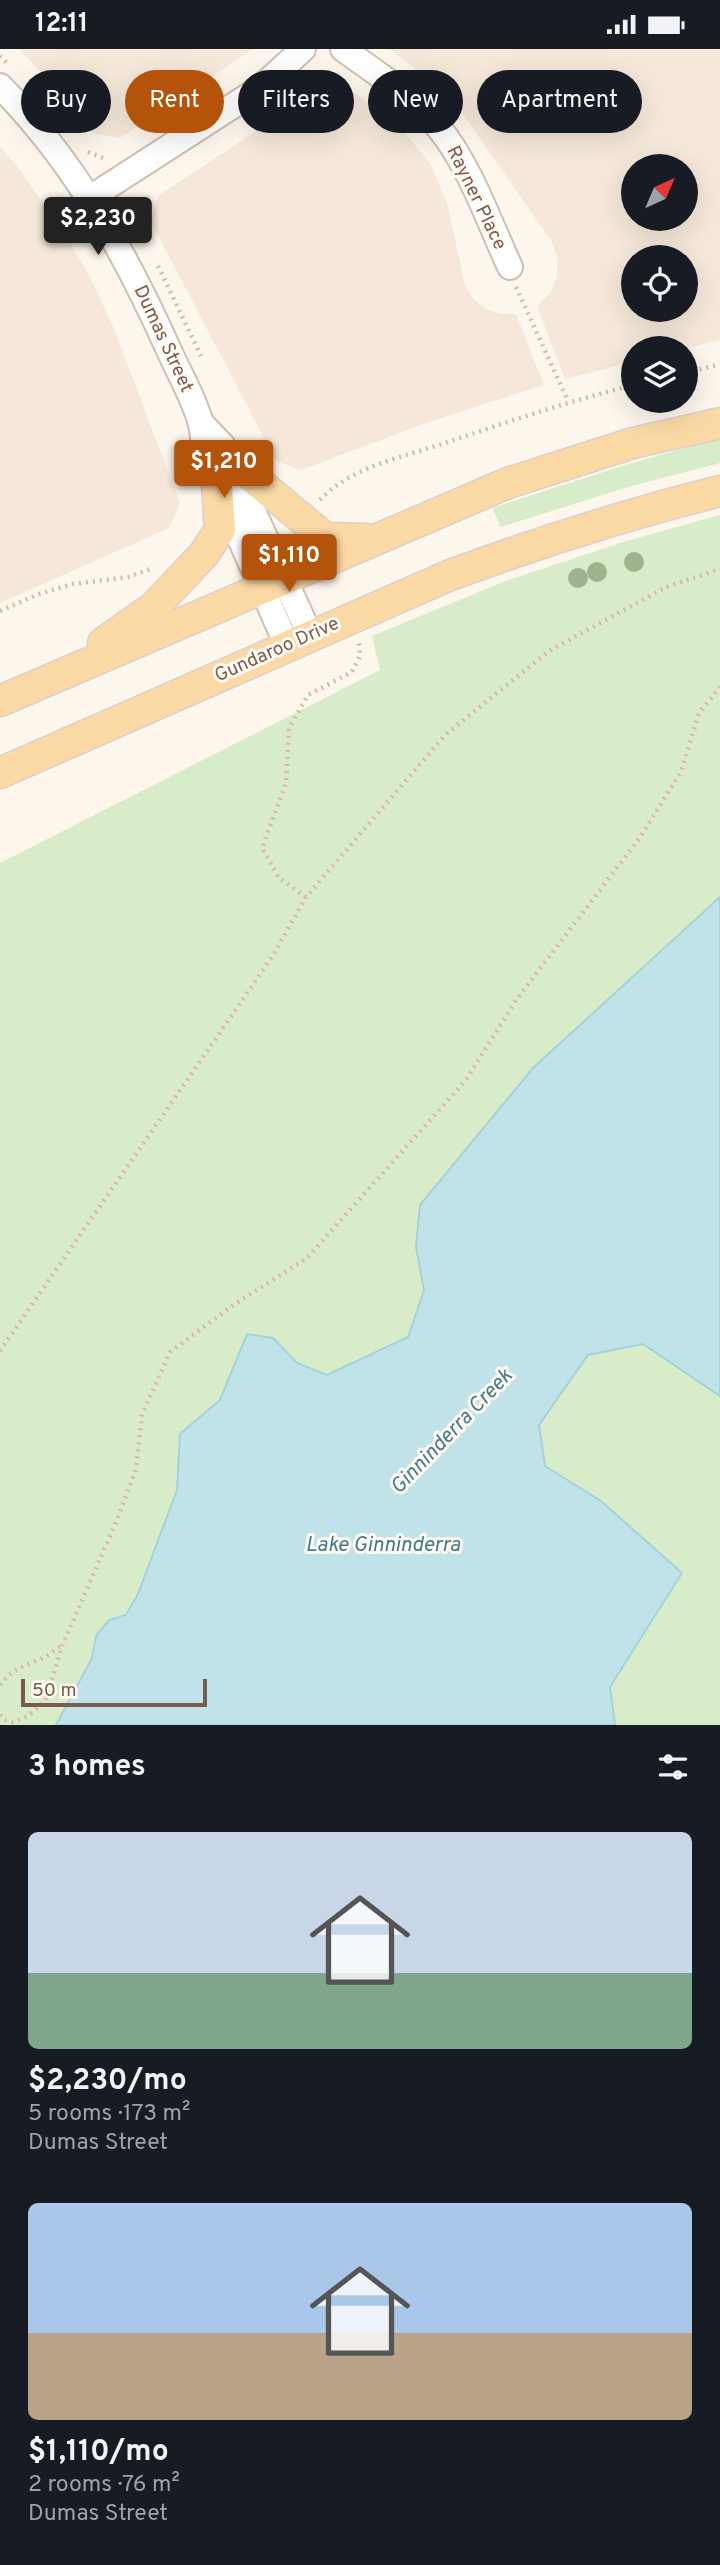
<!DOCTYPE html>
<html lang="en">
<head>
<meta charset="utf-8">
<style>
  :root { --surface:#171b24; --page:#242831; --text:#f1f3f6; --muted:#9ea1a6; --accent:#b45309 }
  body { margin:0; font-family:Overpass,sans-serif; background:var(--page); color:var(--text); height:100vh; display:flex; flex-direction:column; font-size:26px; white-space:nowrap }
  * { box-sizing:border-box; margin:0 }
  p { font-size:23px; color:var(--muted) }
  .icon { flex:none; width:38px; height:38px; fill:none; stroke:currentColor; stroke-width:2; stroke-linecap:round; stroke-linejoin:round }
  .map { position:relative; height:1676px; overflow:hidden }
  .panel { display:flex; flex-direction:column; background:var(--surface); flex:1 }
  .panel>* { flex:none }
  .banner { position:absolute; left:21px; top:21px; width:679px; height:63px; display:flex; gap:14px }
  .needle { width:46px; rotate:44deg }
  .tools { position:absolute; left:621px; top:105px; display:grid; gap:14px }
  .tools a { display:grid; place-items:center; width:77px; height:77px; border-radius:50%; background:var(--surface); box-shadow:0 7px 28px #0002; font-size:35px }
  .scale { position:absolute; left:21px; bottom:18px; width:186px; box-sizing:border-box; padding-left:7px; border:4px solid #7a5c4d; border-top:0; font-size:19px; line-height:24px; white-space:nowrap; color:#7a5c4d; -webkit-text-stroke:5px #fffaf3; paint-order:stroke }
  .price { position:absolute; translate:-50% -60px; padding:0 16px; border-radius:7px; background:var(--accent); color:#fff; font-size:23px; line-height:46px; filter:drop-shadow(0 2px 4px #0008) }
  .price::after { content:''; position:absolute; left:50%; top:42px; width:21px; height:16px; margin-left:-10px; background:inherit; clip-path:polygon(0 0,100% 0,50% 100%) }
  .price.selected { background:#222; color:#fff }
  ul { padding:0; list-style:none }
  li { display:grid; align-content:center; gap:14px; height:371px; padding:0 28px }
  li span { display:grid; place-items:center; height:217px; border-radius:10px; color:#555 }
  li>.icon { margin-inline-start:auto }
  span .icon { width:126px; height:126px; fill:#fffc; stroke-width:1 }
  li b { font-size:30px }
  h2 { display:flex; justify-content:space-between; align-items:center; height:84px; padding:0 28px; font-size:30px }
  .chip { padding:0 24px; border-radius:32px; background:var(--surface); box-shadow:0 7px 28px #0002; font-size:24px; line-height:63px }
  .chip.selected { background:var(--accent); color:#fff }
  .status { display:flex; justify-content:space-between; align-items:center; height:49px; padding:0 35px; background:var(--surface); direction:ltr }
  .status svg { height:19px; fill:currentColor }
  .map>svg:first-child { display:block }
</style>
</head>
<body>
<div class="status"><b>12:11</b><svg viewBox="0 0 49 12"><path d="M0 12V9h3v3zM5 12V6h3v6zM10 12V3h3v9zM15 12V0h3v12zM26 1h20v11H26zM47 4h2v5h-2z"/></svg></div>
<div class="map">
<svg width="720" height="1676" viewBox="0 0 720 1676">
  <rect width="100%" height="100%" fill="#fdf6ec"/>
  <g fill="#f5e8da" fill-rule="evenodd">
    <polygon points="19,0 253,0 120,89 93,84 51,33"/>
    <path d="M389 0H720V291L686 299H634L633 313 565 330 537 257 550 244 557 228V210L552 193 458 58 433 33ZM686 117V170H634V117ZM686 208V261H634V208Z"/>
    <polygon points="343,35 402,80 431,116 447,154 465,237 473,250 486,260 500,265 516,265 544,336 426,374 301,421 276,412 151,173 158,147 274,70 315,37"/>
    <polygon points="0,98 17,117 64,184 90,228 114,280 180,454 169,479 0,554"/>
  </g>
  <g fill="#d8ecc9">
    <polygon points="720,389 720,414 628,438 501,478 492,459 625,416"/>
    <polygon points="720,466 720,1676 0,1676 0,814 380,621 372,587 503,533 623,493"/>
  </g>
  <polygon fill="#bfe3e8" stroke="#a5d3da" stroke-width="2" points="720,848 720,1347 643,1295 588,1306 539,1376 545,1417 601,1452 682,1524 610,1638 615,1676 56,1676 92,1609 96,1587 109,1571 126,1566 138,1545 177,1441 180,1385 220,1351 247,1285 273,1289 297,1314 327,1326 408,1288 424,1241 416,1198 420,1156 533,1019"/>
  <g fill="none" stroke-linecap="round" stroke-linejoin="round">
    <g stroke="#d1beb0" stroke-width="28">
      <g id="minor">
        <path d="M343 0C376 24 413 47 439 79 470 117 489 173 510 218"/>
        <path d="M0 37C74 112 124 202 167 297 176 318 197 355 201 376 204 386 203 397 204 408L287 596"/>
        <polyline points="90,149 248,47 267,33 303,0"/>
        <polyline points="201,374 223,397 310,586"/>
      </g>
    </g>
    <g stroke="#dad1cd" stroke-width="33">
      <g id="major">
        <polyline points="229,409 325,489 367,490"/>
        <polyline points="103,594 154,558 204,505 220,481 217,438"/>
        <polyline points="0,652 508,434 633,394 720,374"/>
        <path d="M0 724 448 527C537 494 628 465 720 442"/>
      </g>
    </g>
    <g stroke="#d9b8a5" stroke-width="4.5" stroke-dasharray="2 5" stroke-linecap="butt">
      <polyline points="0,7 7,14"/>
      <polyline points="88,103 106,110"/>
      <polyline points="132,173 131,163 135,148"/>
      <polyline points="158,217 201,307"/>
      <polyline points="516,238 568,352"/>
      <polyline points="686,324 720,315"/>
      <path d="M320 451C350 418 403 408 445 394 507 373 569 352 634 336"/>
      <polyline points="0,562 39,545 73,535 128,528 153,519"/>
      <polyline points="306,848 279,829 262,799 286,734 289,679 308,646 352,623 360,607 359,594"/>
      <polyline points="0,1302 272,908 306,848 445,686 549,602 666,538 720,520"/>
      <path d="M0 1636C11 1622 20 1618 36 1612 45 1609 53 1602 61 1597"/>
      <polyline points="0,1666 4,1671 13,1673 28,1667 46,1651 62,1597 117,1471 136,1420 142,1366 170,1303 232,1257 307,1209 466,1031 516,951 639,790 681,723 699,664 720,638"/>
    </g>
    <use href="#minor" stroke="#fff" stroke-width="24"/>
    <use href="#major" stroke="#fbd9a5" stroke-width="30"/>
  </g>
  <g fill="#a0b28e">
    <circle cx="634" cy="513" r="10"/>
    <circle cx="597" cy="523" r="10"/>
    <circle cx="578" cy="529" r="10"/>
  </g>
  <g text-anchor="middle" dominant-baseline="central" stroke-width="6" stroke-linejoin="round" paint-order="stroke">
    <g font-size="19" fill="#7a5c4d" stroke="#fffaf3">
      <text transform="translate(476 149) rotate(64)">Rayner Place</text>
      <text transform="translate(163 290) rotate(65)">Dumas Street</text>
      <text transform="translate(277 601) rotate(-24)">Gundaroo Drive</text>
    </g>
    <g font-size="21" font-style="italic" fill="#437c86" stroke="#fffaf3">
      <text transform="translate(452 1383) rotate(-46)">Ginninderra Creek</text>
      <text x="383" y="1496">Lake Ginninderra</text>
    </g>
  </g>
</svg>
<div class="tools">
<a><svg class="needle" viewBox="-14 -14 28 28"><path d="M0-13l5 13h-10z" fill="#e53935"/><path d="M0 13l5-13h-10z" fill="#9ea1a6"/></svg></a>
<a><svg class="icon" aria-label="locate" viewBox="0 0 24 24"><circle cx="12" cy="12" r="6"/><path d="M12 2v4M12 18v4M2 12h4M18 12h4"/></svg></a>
<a><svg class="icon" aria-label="layers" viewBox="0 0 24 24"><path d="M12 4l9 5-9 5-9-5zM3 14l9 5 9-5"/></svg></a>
</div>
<div class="scale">50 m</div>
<b class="price selected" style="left:98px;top:208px">$2,230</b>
<b class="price" style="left:224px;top:451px">$1,210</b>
<b class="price" style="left:289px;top:545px">$1,110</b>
<div class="banner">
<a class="chip">Buy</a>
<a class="chip selected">Rent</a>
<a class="chip">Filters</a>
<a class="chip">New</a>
<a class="chip">Apartment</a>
</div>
</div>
<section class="panel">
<h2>3 homes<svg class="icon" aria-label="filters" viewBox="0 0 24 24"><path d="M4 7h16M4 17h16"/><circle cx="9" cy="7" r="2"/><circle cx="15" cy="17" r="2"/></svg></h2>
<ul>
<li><span style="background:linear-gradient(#c9d6e8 65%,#7fa58c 0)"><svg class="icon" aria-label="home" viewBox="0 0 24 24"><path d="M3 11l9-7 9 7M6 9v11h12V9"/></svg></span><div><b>$2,230/mo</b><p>5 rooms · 173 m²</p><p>Dumas Street</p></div></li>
<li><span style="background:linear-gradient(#a9c7e8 60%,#b9a48a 0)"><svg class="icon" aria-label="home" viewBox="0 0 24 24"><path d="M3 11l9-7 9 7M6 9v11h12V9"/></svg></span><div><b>$1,110/mo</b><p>2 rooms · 76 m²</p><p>Dumas Street</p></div></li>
</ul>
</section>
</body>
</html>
